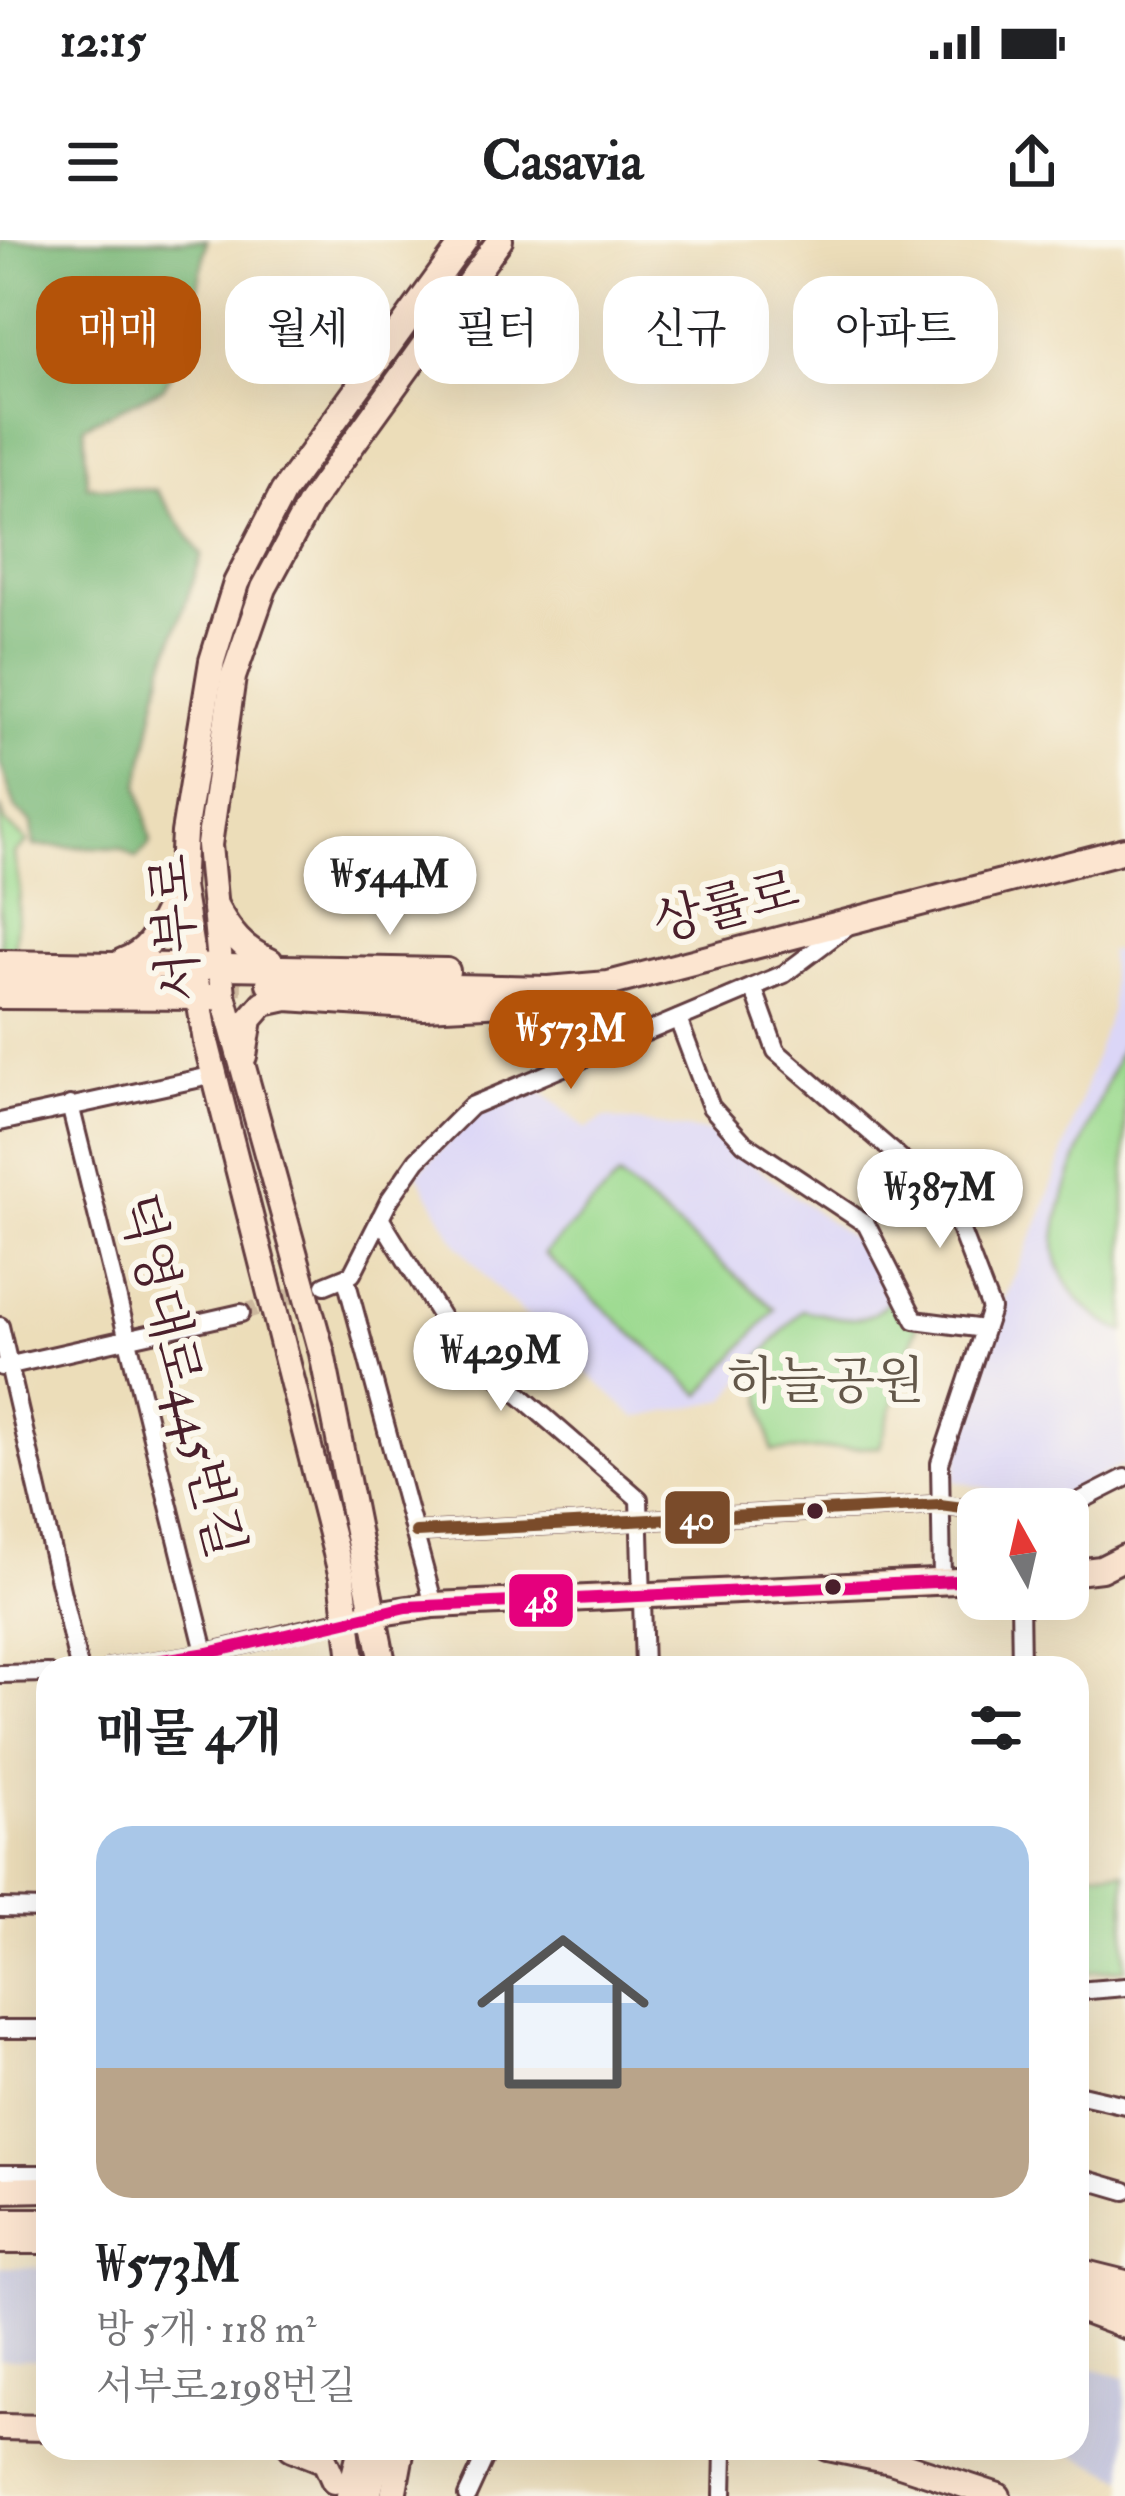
<!DOCTYPE html>
<html lang="ko">
<head>
<meta charset="utf-8">
<style>
  :root { --surface:#fff; --page:#f2f2f2; --text:#202124; --muted:#757577; --accent:#b45309 }
  body { margin:0; font-family:"IM FELL Double Pica","Noto Serif KR",serif; background:var(--page); color:var(--text); height:100vh; display:flex; flex-direction:column; font-size:45px; white-space:nowrap }
  * { box-sizing:border-box; margin:0 }
  p { font-size:39px; color:var(--muted) }
  .icon { flex:none; width:66px; height:66px; fill:none; stroke:currentColor; stroke-width:2; stroke-linecap:round; stroke-linejoin:round }
  .map { position:relative; flex:1; overflow:hidden }
  .sheet { position:absolute; left:36px; top:1416px; width:1053px; height:804px; display:flex; flex-direction:column; background:var(--surface); border-radius:36px; box-shadow:0 12px 48px #0002 }
  .sheet>* { flex:none }
  .top-card { position:absolute; left:36px; top:36px; width:1053px; height:108px; display:flex; gap:24px }
  .needle { width:78px; rotate:352deg }
  .fabs { position:absolute; left:957px; top:1248px; display:grid; gap:24px }
  .fabs a { display:grid; place-items:center; width:132px; height:132px; border-radius:24px; background:var(--surface); box-shadow:0 12px 48px #0002; font-size:60px }
  .price { position:absolute; translate:-50% -102px; padding:0 27px; border-radius:42px; background:#fff; color:#222; font-size:39px; line-height:78px; filter:drop-shadow(0 3px 6px #0008) }
  .price::after { content:''; position:absolute; left:50%; top:72px; width:36px; height:27px; margin-left:-18px; background:inherit; clip-path:polygon(0 0,100% 0,50% 100%) }
  .price.selected { background:var(--accent); color:#fff }
  ul { padding:0; list-style:none }
  li { display:grid; align-content:center; gap:24px; height:636px; padding:0 60px }
  li span { display:grid; place-items:center; height:372px; border-radius:36px; color:#555 }
  li>.icon { margin-inline-start:auto }
  span .icon { width:216px; height:216px; fill:#fffc; stroke-width:1 }
  li b { font-size:51px }
  h2 { display:flex; justify-content:space-between; align-items:center; height:144px; padding:0 60px; font-size:51px }
  .tag { padding:0 42px; border-radius:36px; background:var(--surface); box-shadow:0 12px 48px #0002; font-size:42px; line-height:108px }
  .tag.selected { background:var(--accent); color:#fff }
  .status { display:flex; justify-content:space-between; align-items:center; height:84px; padding:0 60px; background:var(--surface); direction:ltr }
  .status svg { height:33px; fill:currentColor }
  header { display:flex; justify-content:space-between; align-items:center; height:156px; padding:0 60px; background:var(--surface); font-size:54px; font-weight:700 }
  .map>svg:first-child { display:block }
</style>
</head>
<body>
<div class="status"><b>12:15</b><svg viewBox="0 0 49 12"><path d="M0 12V9h3v3zM5 12V6h3v6zM10 12V3h3v9zM15 12V0h3v12zM26 1h20v11H26zM47 4h2v5h-2z"/></svg></div>
<header><svg class="icon" aria-label="menu" viewBox="0 0 24 24"><path d="M4 6h16M4 12h16M4 18h16"/></svg>Casavia<svg class="icon" aria-label="share" viewBox="0 0 24 24"><path d="M12 15V3M7 8l5-5 5 5M5 13v7h14v-7"/></svg></header>
<div class="map">
<svg width="1125" height="2256" viewBox="0 0 1125 2256">
  <rect width="100%" height="100%" fill="#fbf7ec"/>
  <filter id="ink" filterUnits="userSpaceOnUse"><feTurbulence type="fractalNoise" baseFrequency=".00833" numOctaves="2"/><feDisplacementMap in="SourceGraphic" scale="24" xChannelSelector="R" yChannelSelector="G"/><feConvolveMatrix kernelMatrix="1 2 1 2 8 2 1 2 1" color-interpolation-filters="sRGB"/></filter>
  <filter id="wash" filterUnits="userSpaceOnUse"><feTurbulence type="fractalNoise" baseFrequency=".004" numOctaves="4" result="noise"/><feDisplacementMap in="SourceGraphic" scale="48" xChannelSelector="R" yChannelSelector="G"/><feGaussianBlur stdDeviation="2.7" result="paint"/><feColorMatrix in="noise" values="0 0 0 0 0 0 0 0 0 0 0 0 0 0 0 0 0 1.4 0 .05"/><feComposite in="paint" operator="in"/></filter>
  <g filter="url(#wash)">
    <rect width="100%" height="100%" fill="#ecddb9"/>
    <g fill="#dbd6f7">
      <polygon points="1125,710 1125,1224 1047,1262 954,1241 964,1183 1004,1060 1043,972 1111,769 1109,712"/>
      <polygon points="538,848 586,889 605,878 709,892 853,999 894,1053 891,1059 874,1077 861,1081 802,1070 725,1160 636,1178 494,1046 455,1001 417,933 478,872"/>
    </g>
    <g fill="#c1c2dd">
      <polygon points="0,2027 48,2028 48,2120 0,2120"/>
      <polygon points="1077,2123 1125,2138 1125,2239 1061,2208 1077,2208"/>
    </g>
    <g fill="#9cda90" stroke="#737c5e" stroke-width="3">
      <polygon points="0,567 6,583 28,602 14,614 20,651 14,710 0,711"/>
      <path d="M1125 796V1092C1087 1079 1049 1034 1056 991 1063 939 1106 849 1125 796Z"/>
      <polygon points="619,937 775,1069 701,1155 544,1014"/>
      <path d="M894 1053 917 1086 880 1207 772 1211 755 1122 802 1070C841 1077 869 1091 894 1053Z"/>
      <polygon points="1077,1632 1125,1632 1125,1729 1077,1733"/>
    </g>
    <polygon fill="#7dba7a" stroke="#646c52" stroke-width="3" points="0,0 207,0 187,104 163,148 84,186 87,246 156,250 202,315 163,428 139,544 151,603 136,618 121,608 34,606 32,583 16,569 0,523"/>
  </g>
  <g filter="url(#ink)">
    <g fill="none" stroke-linecap="round" stroke-linejoin="round">
      <polyline stroke="#ccb79d" stroke-width="16" stroke-dasharray="16 8" stroke-linecap="butt" points="241,1073 312,1049"/>
      <polyline stroke="#ccb79d" stroke-width="24" stroke-dasharray="24 12" stroke-linecap="butt" points="146,740 269,743"/>
      <g stroke="#623c40" stroke-width="22">
        <g id="street">
          <polyline points="753,747 776,811 949,960 991,1069 940,1223 942,1340"/>
          <polyline points="678,779 711,867 744,903 866,984 915,1080 984,1089"/>
          <polyline points="70,865 209,1428"/>
          <polyline points="0,882 215,835"/>
          <polyline points="380,978 454,1098 639,1259 644,1428"/>
          <polyline points="346,1039 434,1365"/>
          <polyline points="325,1045 352,1034 390,959 417,920 471,866 784,734 849,685"/>
          <polyline points="0,1086 79,1428"/>
          <polyline points="2,1127 241,1073"/>
          <polyline points="1064,1269 1125,1238"/>
          <polyline points="416,1292 940,1265 978,1270"/>
          <polyline points="1020,1359 1021,1428"/>
          <polyline points="110,1428 208,1413 347,1379"/>
          <polyline points="0,1434 48,1433"/>
          <polyline points="0,1668 48,1669"/>
          <polyline points="1077,1751 1125,1747"/>
          <polyline points="0,1789 48,1789"/>
          <polyline points="1077,1854 1125,1865"/>
          <polyline points="0,1934 48,1934"/>
          <polyline points="1077,1937 1125,1951"/>
          <polyline points="467,2256 489,2208"/>
          <polyline points="723,2256 724,2208"/>
        </g>
      </g>
      <g stroke="#623c40" stroke-width="30">
        <g id="secondary">
          <path d="M216 667C230 693 242 709 270 721"/>
          <path d="M123 721C161 706 159 676 181 647"/>
          <polyline points="0,723 447,731"/>
          <polyline points="0,739 146,740"/>
          <polyline points="269,743 548,749 608,744 1125,610"/>
          <polyline points="0,756 213,757"/>
          <polyline points="244,816 250,779 264,763 287,758 424,767 506,763"/>
          <polyline points="1068,1333 1101,1329 1125,1317"/>
          <polyline points="361,1376 434,1365 978,1340"/>
          <polyline points="353,1428 342,1337 206,802 181,647 184,593 212,421 236,343 283,252 465,0"/>
          <polyline points="384,1428 322,1113 223,755 209,605 233,437 264,348 310,263 500,0"/>
          <polyline points="0,1950 48,1949"/>
          <polyline points="0,1981 48,1981"/>
          <polyline points="0,2001 48,2001"/>
          <polyline points="1077,2031 1125,2043"/>
          <polyline points="1077,2050 1125,2064"/>
          <polyline points="1077,2068 1125,2086"/>
          <polyline points="0,2187 48,2188"/>
          <polyline points="292,2208 325,2221 334,2241"/>
          <polyline points="828,2208 891,2221 998,2256"/>
          <polyline points="349,2256 361,2208"/>
          <polyline points="368,2256 380,2208"/>
          <polyline points="393,2256 402,2208"/>
        </g>
      </g>
      <use href="#street" stroke="#fff" stroke-width="16"/>
      <use href="#secondary" stroke="#fce5d0" stroke-width="24"/>
      <g stroke="#fbf7ec" stroke-width="21">
        <polyline id="bus-1" points="110,1428 208,1413 406,1367 978,1340"/>
      </g>
      <g stroke="#fbf7ec" stroke-width="21">
        <polyline id="bus-2" points="416,1292 940,1265 978,1270"/>
      </g>
      <use href="#bus-1" stroke="#e5007d" stroke-width="12"/>
      <use href="#bus-2" stroke="#7a4b2a" stroke-width="12"/>
    </g>
  </g>
  <g fill="#4a1f2b" stroke="#fbf7ec" stroke-width="4.5">
    <circle cx="815" cy="1271" r="10"/>
    <circle cx="833" cy="1347" r="10"/>
  </g>
  <g text-anchor="middle" dominant-baseline="central" stroke-width="12" stroke-linejoin="round" paint-order="stroke">
    <g font-size="51" fill="#4a1f2b" stroke="#fbf7ec">
      <text transform="translate(726 667) rotate(-14)">상률로</text>
      <text transform="translate(176 688) rotate(-95)">서부로</text>
      <text transform="translate(181 1136) rotate(76)">덕영대로445번길</text>
    </g>
    <g font-size="51" fill="#635749" stroke="#fbf7ec">
      <text x="826" y="1142">하늘공원</text>
    </g>
  </g>
  <g stroke="#fbf7ec" stroke-width="4.5">
    <rect x="663" y="1249" width="69" height="57" rx="12" fill="#7a4b2a"/>
    <rect x="507" y="1332" width="68" height="57" rx="12" fill="#e5007d"/>
  </g>
  <g font-size="33" text-anchor="middle" font-weight="bold" fill="#fff">
    <text x="697" y="1289">40</text>
    <text x="541" y="1372">48</text>
  </g>
</svg>
<div class="fabs">
<a><svg class="needle" viewBox="-14 -14 28 28"><path d="M0-13l5 13h-10z" fill="#e53935"/><path d="M0 13l5-13h-10z" fill="#757577"/></svg></a>
</div>
<b class="price" style="left:390px;top:698px">₩544M</b>
<b class="price selected" style="left:571px;top:852px">₩573M</b>
<b class="price" style="left:940px;top:1011px">₩387M</b>
<b class="price" style="left:501px;top:1174px">₩429M</b>
<div class="top-card">
<a class="tag selected">매매</a>
<a class="tag">월세</a>
<a class="tag">필터</a>
<a class="tag">신규</a>
<a class="tag">아파트</a>
</div>
<section class="sheet">
<h2>매물 4개<svg class="icon" aria-label="filters" viewBox="0 0 24 24"><path d="M4 7h16M4 17h16"/><circle cx="9" cy="7" r="2"/><circle cx="15" cy="17" r="2"/></svg></h2>
<ul>
<li><span style="background:linear-gradient(#a9c7e8 65%,#b9a48a 0)"><svg class="icon" aria-label="home" viewBox="0 0 24 24"><path d="M3 11l9-7 9 7M6 9v11h12V9"/></svg></span><div><b>₩573M</b><p>방 5개 · 118 m²</p><p>서부로2198번길</p></div></li>
</ul>
</section>
</div>
</body>
</html>
